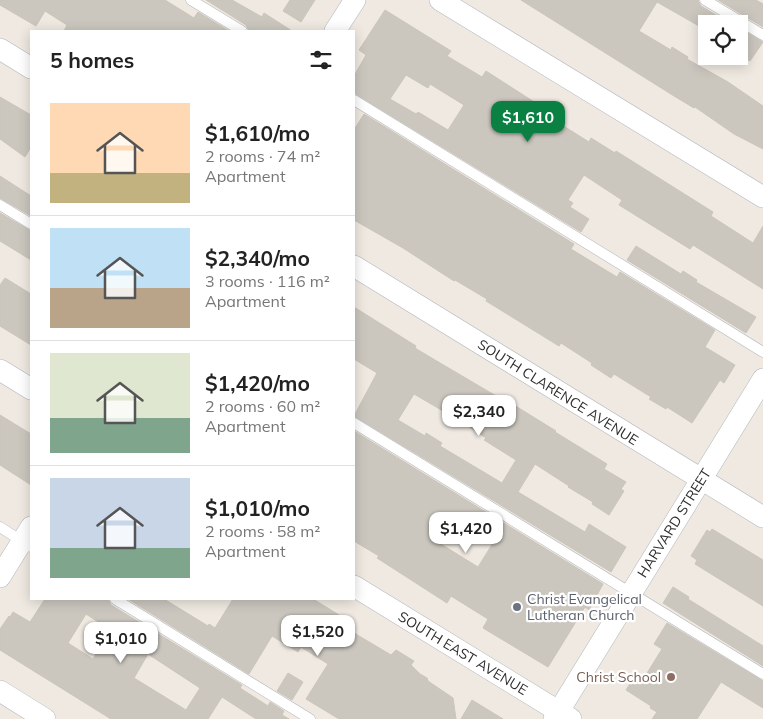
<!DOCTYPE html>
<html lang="en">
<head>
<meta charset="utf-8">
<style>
  :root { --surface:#fff; --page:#f6f6f6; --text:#222; --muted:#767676; --line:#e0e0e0; --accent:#0b8043 }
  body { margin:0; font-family:Mulish,sans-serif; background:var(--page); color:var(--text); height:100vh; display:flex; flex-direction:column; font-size:19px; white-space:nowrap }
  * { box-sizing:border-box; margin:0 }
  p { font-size:16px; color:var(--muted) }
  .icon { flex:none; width:28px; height:28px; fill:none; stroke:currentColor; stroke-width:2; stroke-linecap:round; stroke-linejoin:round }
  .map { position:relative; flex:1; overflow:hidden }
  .sheet { position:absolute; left:30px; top:30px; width:325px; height:570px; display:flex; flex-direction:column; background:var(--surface); border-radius:0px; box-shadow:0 2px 12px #0003 }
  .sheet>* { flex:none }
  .fabs { position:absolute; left:698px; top:15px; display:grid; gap:10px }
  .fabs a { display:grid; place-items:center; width:50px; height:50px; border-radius:0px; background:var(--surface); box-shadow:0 2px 12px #0003; font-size:25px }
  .price { position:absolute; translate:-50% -42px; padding:0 11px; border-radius:10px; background:#fff; color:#222; font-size:16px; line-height:32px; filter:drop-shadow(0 1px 2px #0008) }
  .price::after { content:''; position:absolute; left:50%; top:30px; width:15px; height:11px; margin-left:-8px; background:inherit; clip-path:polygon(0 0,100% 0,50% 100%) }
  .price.current { background:var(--accent); color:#fff }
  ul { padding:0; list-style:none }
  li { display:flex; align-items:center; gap:15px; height:125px; padding:0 20px }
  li+li { border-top:1px solid var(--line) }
  li span { display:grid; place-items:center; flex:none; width:140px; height:100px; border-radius:0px; color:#555 }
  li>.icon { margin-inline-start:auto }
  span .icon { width:60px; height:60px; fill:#fffc; stroke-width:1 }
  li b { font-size:21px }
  h2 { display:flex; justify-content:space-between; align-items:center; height:60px; padding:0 20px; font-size:21px }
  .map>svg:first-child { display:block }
</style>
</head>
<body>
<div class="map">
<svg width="763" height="719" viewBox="0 0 763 719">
  <rect width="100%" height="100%" fill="#efe9e1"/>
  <g fill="#cbc7bf" stroke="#cbc5ba" fill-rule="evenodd">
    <polygon points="0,0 165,0 194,18 198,12 229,31 64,31 67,25 45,11 36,26 0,5"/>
    <polygon points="206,0 232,0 262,17 264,13 292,31 249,31 246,25"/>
    <polygon points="290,0 315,0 301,22 283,11"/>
    <polygon points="521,0 698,0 701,6 731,24 706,24 706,30 657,2 639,31 671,50 672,47 688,57 687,59 728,82 763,106 763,149 734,134 695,107 694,108 674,96"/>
    <polygon points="718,0 756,0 763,4 763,27"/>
    <path d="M385 10 451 51 447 56 482 77 486 71 556 116 554 120 589 142 591 138 615 153 616 151 713 212 711 216 753 243 763 226V289L693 245 690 249 619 205 622 200 584 175 568 200 573 203 570 207 589 219 581 232 354 93V76L366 55 359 50ZM406 75 428 88 430 84 464 105 448 130 418 112 416 114 390 99Z"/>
    <polygon points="739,28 763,42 750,61 739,54"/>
    <polygon points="0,97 31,115 31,147 25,157 0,139"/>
    <polygon points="364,114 574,244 571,249 617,277 620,272 715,330 705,347 735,365 724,383 720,380 692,423 667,407 666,409 649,399 651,397 614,374 611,378 591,365 592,363 561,343 559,346 486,301 487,299 455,280 454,281 403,248 354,220 354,130"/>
    <polygon points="0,176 31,196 31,216 0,198"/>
    <polygon points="0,213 31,231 31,260 0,241"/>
    <polygon points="636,246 681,274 683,271 697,280 696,282 756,317 746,333 627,260"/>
    <polygon points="5,278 31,294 31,345 0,326 0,285"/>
    <path d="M354 307 416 346 415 348 435 360 508 403 509 402 556 431 555 432 607 464 604 469 626 482 621 489 624 491 609 515 592 504 593 502 568 487 569 486 535 464 518 492 585 532 589 524 626 547 611 572 354 416 377 373 354 359ZM414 394 462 422 486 438 484 440 516 460 502 483 440 446 442 443 426 433 425 436 398 420Z"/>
    <polygon points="0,415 31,434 31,485 0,465"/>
    <path d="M354 431 603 584 589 610 585 607 548 667 483 628 488 619 451 596 447 603 377 558 379 556 354 541ZM451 517 493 543 478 567 436 541Z"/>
    <polygon points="712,529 763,560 763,606 695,564 697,560 691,556 707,530 710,532"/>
    <polygon points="673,587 689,597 688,599 763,646 763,666 663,603"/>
    <path d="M45 599H108L111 605 242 685 240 688 268 706 270 702 284 711 282 715 289 719H256L222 697 208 719H111L0 650V629L9 616 10 617 13 612 30 622ZM86 614 114 632 100 654 97 652 93 659 68 643ZM148 654 200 688 186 710 134 678Z"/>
    <polygon points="128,599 164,599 208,626 209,624 215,628 233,599 313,599 352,623 349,630 391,655 396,650 414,661 411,665 420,674 427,678 428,681 453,698 456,719 339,719 306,699 328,664 301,647 298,652 272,636 249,674"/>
    <polygon points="667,623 763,681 763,708 721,682 697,719 652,719 657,712 650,708 651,706 626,690 637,673 644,678 662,649 654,644"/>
    <polygon points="288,673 303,682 292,700 277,691"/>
    <polygon points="472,700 503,719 461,719"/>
  </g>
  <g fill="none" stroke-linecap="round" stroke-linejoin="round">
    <g stroke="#b4b7c1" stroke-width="11">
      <g id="service">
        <polyline points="191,0 242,31"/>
        <polyline points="705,0 763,35"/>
        <polyline points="354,100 763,352"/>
        <polyline points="0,205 31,224"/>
        <polyline points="354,423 763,674"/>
        <polyline points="0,527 31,547"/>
        <polyline points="115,599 310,719"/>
      </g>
    </g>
    <g stroke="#b4b7c1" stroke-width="22">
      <g id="minor">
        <polyline points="440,0 763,197"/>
        <polyline points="335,31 355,0"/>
        <polyline points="0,49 31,68"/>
        <polyline points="354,266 763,517"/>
        <polyline points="0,370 31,389"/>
        <polyline points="0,577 31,527"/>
        <polyline points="354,586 571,719"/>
        <polyline points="0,691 45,719"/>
        <polyline points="554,719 763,379"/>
      </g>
    </g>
    <use href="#service" stroke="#fff" stroke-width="10"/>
    <use href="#minor" stroke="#fff" stroke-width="21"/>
  </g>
  <circle fill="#6b7280" stroke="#fff" stroke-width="2" cx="517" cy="607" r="5"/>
  <circle fill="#8d6e63" stroke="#fff" stroke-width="2" cx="671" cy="677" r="5"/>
  <g text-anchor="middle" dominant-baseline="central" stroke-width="4.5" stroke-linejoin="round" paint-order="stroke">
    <g font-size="14" fill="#2e2e2e" stroke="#fff">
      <text transform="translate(558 392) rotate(32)">SOUTH CLARENCE AVENUE</text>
      <text transform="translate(674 523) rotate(-58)">HARVARD STREET</text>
      <text transform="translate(463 653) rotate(31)">SOUTH EAST AVENUE</text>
    </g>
    <g font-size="14" fill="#5b616d" stroke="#fff" text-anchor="start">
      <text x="527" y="599">Christ Evangelical<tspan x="527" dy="16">Lutheran Church</tspan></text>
    </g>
    <g font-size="14" fill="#785e54" stroke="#fff" text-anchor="end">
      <text x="661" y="677">Christ School</text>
    </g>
  </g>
</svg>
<div class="fabs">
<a><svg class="icon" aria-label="locate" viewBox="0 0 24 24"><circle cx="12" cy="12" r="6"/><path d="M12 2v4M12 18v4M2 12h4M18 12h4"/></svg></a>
</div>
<b class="price current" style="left:528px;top:143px">$1,610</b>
<b class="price" style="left:479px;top:437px">$2,340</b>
<b class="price" style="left:466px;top:554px">$1,420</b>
<b class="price" style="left:318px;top:657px">$1,520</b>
<b class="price" style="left:121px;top:664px">$1,010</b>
<section class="sheet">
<h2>5 homes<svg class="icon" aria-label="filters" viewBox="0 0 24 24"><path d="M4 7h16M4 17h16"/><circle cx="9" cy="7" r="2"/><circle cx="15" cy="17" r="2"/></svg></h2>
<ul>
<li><span style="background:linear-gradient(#ffd9b3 70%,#c2b280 0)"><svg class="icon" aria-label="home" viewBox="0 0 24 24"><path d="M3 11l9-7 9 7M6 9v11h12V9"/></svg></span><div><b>$1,610/mo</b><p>2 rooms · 74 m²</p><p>Apartment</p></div></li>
<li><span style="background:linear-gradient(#bfe0f5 60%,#b9a48a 0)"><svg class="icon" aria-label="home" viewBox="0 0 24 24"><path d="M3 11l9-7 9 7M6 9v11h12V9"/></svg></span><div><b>$2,340/mo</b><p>3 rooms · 116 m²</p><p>Apartment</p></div></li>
<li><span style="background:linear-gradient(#dfe7d0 65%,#7fa58c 0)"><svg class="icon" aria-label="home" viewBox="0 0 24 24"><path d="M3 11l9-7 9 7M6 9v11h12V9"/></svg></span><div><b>$1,420/mo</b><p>2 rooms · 60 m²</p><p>Apartment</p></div></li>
<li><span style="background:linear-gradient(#c9d6e8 70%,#7fa58c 0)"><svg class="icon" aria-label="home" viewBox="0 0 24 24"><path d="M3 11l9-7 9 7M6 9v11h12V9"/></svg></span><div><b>$1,010/mo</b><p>2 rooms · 58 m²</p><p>Apartment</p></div></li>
</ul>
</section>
</div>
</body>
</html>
